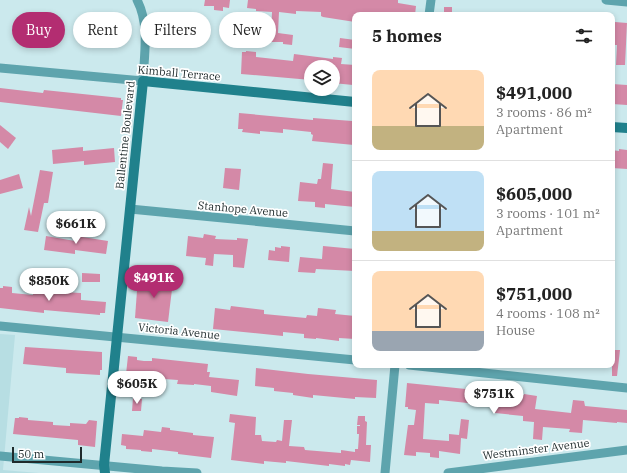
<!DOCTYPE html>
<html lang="en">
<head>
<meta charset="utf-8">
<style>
  :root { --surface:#fff; --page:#f2f2f2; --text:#222; --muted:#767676; --line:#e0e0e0; --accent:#b32d71 }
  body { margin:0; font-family:"IBM Plex Serif",serif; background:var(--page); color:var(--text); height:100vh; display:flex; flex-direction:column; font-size:15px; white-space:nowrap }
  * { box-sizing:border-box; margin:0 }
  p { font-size:13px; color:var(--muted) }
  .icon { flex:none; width:22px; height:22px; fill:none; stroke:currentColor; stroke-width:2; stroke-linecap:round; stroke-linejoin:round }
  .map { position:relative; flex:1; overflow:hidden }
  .details { position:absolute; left:352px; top:12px; width:263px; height:356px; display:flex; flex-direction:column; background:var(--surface); border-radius:8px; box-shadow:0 2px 6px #0003 }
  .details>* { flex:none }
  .banner { position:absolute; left:12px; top:12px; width:280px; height:36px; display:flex; gap:8px }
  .buttons { position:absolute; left:304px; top:60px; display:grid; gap:8px }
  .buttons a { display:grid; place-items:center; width:36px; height:36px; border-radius:50%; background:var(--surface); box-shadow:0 2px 6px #0003; font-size:20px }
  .scale { position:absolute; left:12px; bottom:10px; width:70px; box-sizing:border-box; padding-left:4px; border:2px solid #1e2a2b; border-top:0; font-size:11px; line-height:14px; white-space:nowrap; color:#1e2a2b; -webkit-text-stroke:3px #fff; paint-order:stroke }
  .price { position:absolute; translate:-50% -34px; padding:0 9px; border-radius:14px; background:#fff; color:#222; font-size:13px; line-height:26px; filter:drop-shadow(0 1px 2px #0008) }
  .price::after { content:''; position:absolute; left:50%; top:24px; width:12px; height:9px; margin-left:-6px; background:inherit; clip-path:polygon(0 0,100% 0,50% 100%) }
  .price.selected { background:var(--accent); color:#fff }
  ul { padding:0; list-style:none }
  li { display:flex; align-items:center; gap:12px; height:100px; padding:0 20px }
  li+li { border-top:1px solid var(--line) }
  li span { display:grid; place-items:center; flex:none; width:112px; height:80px; border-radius:8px; color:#555 }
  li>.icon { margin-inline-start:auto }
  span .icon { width:48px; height:48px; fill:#fffc; stroke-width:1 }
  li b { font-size:17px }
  h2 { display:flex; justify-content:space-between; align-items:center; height:48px; padding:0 20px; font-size:17px }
  .tag { padding:0 14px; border-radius:18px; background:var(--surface); box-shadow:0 2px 6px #0003; font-size:14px; line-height:36px }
  .tag.selected { background:var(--accent); color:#fff }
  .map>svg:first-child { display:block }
</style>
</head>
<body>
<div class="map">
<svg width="627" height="473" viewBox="0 0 627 473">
  <rect width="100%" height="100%" fill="#cbe9ed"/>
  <polygon fill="#b7dee3" points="0,334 15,335 3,470 39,473 0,473"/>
  <g fill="#d489a7">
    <polygon points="205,0 230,0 229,8 223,7 223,11 214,10 214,6 204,6"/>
    <polygon points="248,0 398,0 398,3 416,6 415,15 355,15 355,22 323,17 321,16 321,12 296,11 296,14 279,12 278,33 293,35 292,45 283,44 283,42 267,42 268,32 271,33 272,12 256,11 256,9 247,8"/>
    <rect x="444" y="7" width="8" height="8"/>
    <polygon points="615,22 627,23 625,65 616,65 617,45 612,45 613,38 612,38"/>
    <polygon points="340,38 355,40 355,49 339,47"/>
    <polygon points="246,51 256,52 256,57 293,61 294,54 333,59 333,57 342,58 341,64 355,65 355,81 353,81 353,85 333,83 333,67 311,67 311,80 241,74 242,52 246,52"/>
    <polygon points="612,84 627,85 627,105 612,104"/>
    <polygon points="0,88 43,93 44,90 121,98 121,100 123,100 121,116 0,102"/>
    <polygon points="239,113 313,120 313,118 352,121 352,125 355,125 354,145 312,141 313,135 311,134 311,132 283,129 283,133 260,131 260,134 242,132 243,129 238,129"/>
    <polygon points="0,125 16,138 8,149 0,142"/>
    <polygon points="83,147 83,151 114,148 115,162 84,165 84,161 53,164 52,150"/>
    <polygon points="619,149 627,150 627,169 612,168 612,150 619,151"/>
    <polygon points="323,163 333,164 331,189 355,192 355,207 325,204 325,208 315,207 315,202 298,201 300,182 317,184 318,179 321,179"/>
    <polygon points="225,168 241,169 239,190 223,188"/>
    <polygon points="40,170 53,172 48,203 44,203 38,232 24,230 29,207 31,216"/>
    <polygon points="19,174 23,188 0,194 0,180"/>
    <polygon points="204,234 216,236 215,239 237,240 237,238 248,239 244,268 233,267 233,255 214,254 213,266 205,265 206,258 186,256 188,236 203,238"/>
    <polygon points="46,236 75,241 76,236 108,241 106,254 75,250 75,254 44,250"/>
    <polygon points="281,246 290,247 289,262 268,260 269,250 275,251 275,247 281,248"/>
    <polygon points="323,246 355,249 355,271 316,269 315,273 298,272 300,257 322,259"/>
    <polygon points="82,273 100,274 100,282 82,282"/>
    <polygon points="138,277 173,281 168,322 135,318"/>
    <polygon points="3,286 12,287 12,293 33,295 33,287 44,288 44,291 81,293 81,300 106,302 105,313 100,313 100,315 44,310 44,313 0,308 0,288 3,288"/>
    <polygon points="231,306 264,310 264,314 306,318 307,315 317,316 318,308 336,310 335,314 355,316 355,339 339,338 339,341 316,338 316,339 304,338 304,334 283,332 283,336 213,329 215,308 230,310"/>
    <polygon points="25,347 102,352 102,370 100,370 100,375 66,373 66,368 23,364"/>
    <polygon points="612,350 620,350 617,376 612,376"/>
    <polygon points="128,356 137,357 137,360 144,361 152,361 152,358 208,364 207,372 210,372 209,377 239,380 237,396 211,392 211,386 194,384 194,385 177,384 178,380 150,378 150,375 126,374"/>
    <polygon points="256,368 308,374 377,380 376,398 355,397 355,399 313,395 313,398 293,395 293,393 274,391 274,388 255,386"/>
    <polygon points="407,383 524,395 524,394 537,396 535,409 571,413 573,400 584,401 585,406 627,410 627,423 617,422 617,423 583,420 582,433 569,432 570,429 543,427 542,440 533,439 534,422 523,421 523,416 495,413 496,406 439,400 439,404 425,403 423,439 449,441 449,434 459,435 461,419 469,420 467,439 461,438 460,454 439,451 439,458 430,457 430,453 416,452 416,456 404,455 408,425 414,425 416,410 408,409 408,407 405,407"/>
    <polygon points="133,398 142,399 141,411 132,411"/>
    <polygon points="230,414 256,417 255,435 261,435 262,441 276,442 277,440 282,441 284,420 292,420 289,446 304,447 305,450 341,453 341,450 355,452 355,449 358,449 359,434 357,434 357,426 360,426 360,425 357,425 358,416 365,416 365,421 367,422 366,445 371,445 370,462 351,460 350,465 345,464 345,466 329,464 329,466 286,461 286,463 264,461 264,464 231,460 235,423 229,422"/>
    <polygon points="19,417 28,418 28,420 53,422 53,425 70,426 70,423 86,424 89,420 97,421 95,447 78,445 78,440 13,434 15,418 19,418"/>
    <polygon points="162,427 170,428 170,430 193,433 193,435 214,437 211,458 178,454 178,452 152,449 152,452 141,451 141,450 126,449 126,446 121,445 122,434 143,436 144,430 161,432"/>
  </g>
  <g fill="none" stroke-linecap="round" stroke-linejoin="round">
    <g stroke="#5ea4ad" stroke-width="9">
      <polyline points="606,0 627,2"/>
      <polyline points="429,15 431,0"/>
      <path d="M0 68 143 81C144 55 150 25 137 0"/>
      <polyline points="130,209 355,231"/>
      <polyline points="0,326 355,360"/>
      <polyline points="409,365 627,388"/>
      <polyline points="0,456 162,471 197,473"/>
      <polyline points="385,473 395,365"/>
      <polyline points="448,473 627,450"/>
    </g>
    <g stroke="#20818c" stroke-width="10">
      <polyline points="612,127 627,128"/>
      <polyline points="105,473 104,465 143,81 355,102"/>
    </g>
  </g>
  <g text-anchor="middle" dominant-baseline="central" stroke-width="3.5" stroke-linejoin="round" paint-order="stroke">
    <g font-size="11" fill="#1e2a2b" stroke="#fff">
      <text transform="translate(179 73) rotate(5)">Kimball Terrace</text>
      <text transform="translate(125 135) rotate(-84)">Ballentine Boulevard</text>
      <text transform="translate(243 209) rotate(5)">Stanhope Avenue</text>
      <text transform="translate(179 331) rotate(6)">Victoria Avenue</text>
      <text transform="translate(536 449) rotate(-7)">Westminster Avenue</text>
    </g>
  </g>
</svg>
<div class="buttons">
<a><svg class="icon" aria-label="layers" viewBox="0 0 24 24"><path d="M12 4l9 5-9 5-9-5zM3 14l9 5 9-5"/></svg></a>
</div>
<div class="scale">50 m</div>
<b class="price" style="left:76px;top:245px">$661K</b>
<b class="price selected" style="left:154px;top:299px">$491K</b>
<b class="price" style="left:49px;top:302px">$850K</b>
<b class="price" style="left:137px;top:405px">$605K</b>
<b class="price" style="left:494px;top:415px">$751K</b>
<div class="banner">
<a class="tag selected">Buy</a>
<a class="tag">Rent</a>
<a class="tag">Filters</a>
<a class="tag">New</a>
</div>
<section class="details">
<h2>5 homes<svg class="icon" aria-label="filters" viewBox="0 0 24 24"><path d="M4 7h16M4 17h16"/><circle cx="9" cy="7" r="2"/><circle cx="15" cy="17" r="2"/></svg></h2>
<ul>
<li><span style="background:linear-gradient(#ffd9b3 70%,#c2b280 0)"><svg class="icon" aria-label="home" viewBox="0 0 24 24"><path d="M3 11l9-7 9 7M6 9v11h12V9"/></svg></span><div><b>$491,000</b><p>3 rooms · 86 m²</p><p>Apartment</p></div></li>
<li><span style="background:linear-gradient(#bfe0f5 75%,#c2b280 0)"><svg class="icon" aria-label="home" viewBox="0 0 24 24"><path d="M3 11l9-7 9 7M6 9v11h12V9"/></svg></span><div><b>$605,000</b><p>3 rooms · 101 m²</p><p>Apartment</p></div></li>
<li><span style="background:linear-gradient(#ffd9b3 75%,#9aa5b1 0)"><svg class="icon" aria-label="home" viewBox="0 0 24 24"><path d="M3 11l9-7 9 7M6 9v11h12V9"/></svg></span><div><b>$751,000</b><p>4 rooms · 108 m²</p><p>House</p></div></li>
</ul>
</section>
</div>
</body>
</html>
